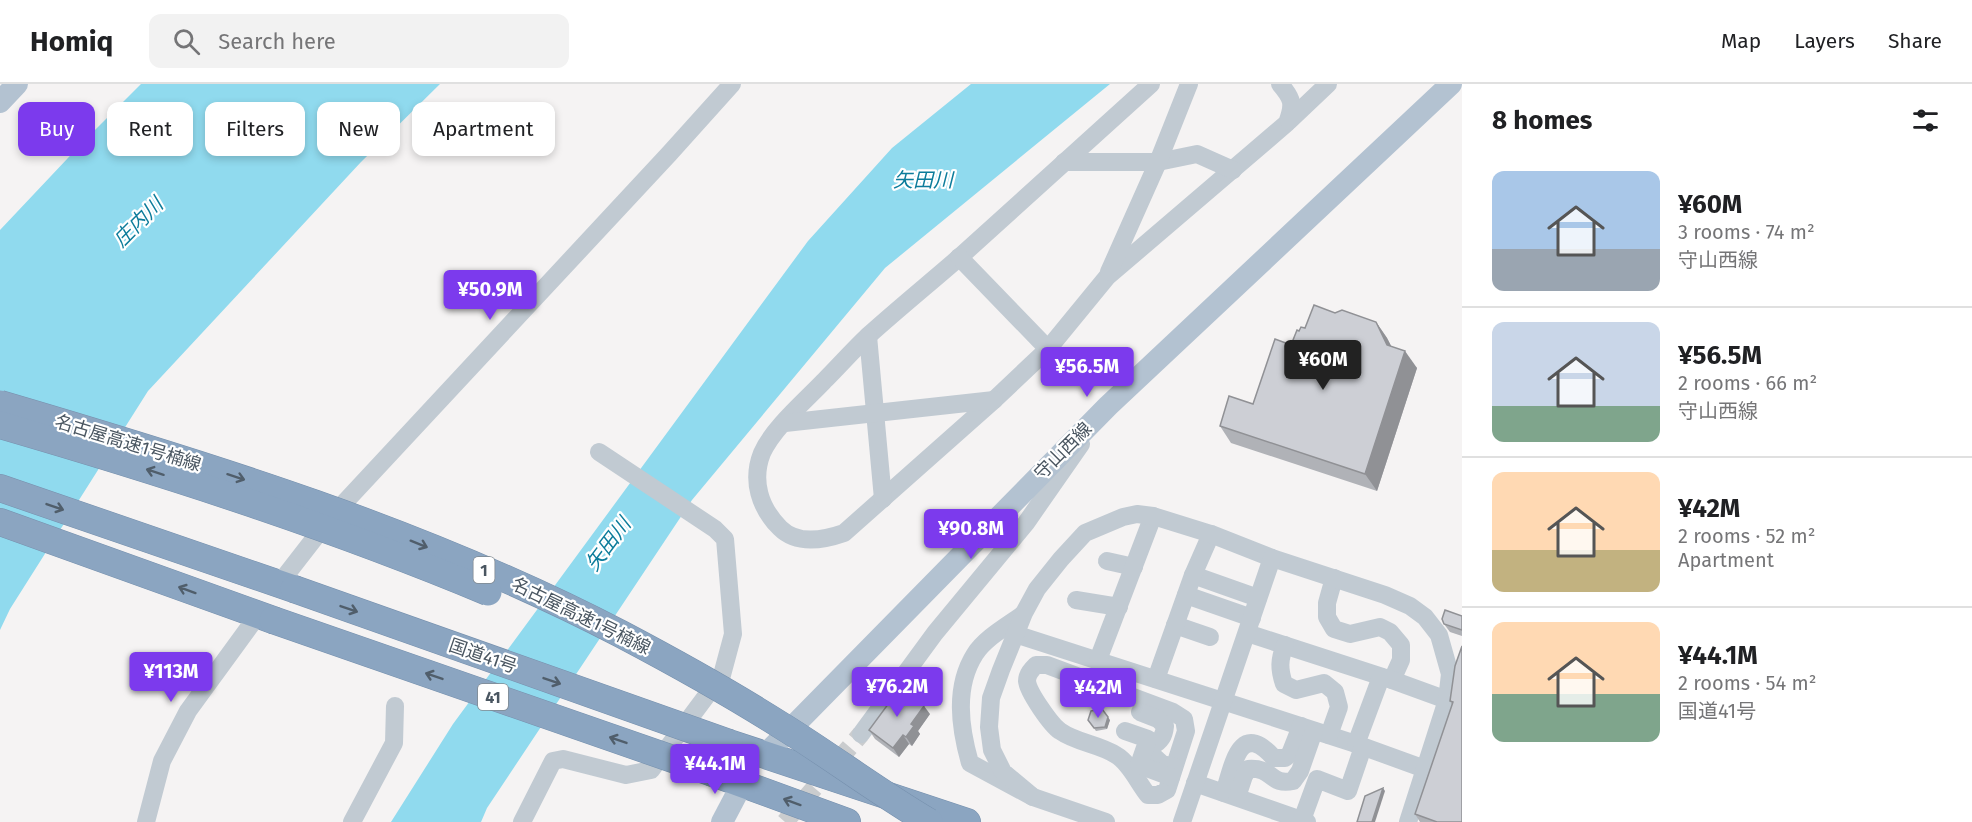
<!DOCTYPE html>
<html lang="en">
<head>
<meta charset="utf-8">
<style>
  :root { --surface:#fff; --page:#f2f2f2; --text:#202124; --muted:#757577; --line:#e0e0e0; --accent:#7c3aed }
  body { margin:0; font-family:"Fira Sans","Noto Sans JP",sans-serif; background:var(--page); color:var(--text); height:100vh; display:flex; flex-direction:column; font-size:22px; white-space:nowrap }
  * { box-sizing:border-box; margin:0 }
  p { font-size:20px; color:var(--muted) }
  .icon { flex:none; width:33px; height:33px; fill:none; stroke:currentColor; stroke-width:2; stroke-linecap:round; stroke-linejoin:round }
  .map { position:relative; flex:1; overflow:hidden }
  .drawer { display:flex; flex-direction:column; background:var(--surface); width:510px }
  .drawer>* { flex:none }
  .guide { position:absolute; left:18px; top:18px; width:570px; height:54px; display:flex; gap:12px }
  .price { position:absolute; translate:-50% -51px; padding:0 14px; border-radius:6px; background:var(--accent); color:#fff; font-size:20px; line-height:39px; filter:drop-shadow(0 2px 3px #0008) }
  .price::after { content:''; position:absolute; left:50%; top:36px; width:18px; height:14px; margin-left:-9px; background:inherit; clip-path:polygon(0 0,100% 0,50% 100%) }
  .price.on { background:#222; color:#fff }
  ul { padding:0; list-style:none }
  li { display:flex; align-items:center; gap:18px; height:150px; padding:0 30px }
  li+li { border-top:2px solid var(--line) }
  li span { display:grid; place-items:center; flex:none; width:168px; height:120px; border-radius:12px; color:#555 }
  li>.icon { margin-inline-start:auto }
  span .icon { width:72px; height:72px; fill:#fffc; stroke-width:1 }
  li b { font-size:26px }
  h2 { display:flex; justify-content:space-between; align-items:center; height:72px; padding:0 30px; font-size:26px }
  .tag { padding:0 21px; border-radius:12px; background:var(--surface); box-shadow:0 3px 9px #0003; font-size:21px; line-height:54px }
  .tag.on { background:var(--accent); color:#fff }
  header { display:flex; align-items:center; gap:36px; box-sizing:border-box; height:84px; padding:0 30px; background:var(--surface); border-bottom:2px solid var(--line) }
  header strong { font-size:28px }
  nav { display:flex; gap:33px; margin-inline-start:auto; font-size:21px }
  .search { width:420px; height:54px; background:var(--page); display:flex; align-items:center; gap:15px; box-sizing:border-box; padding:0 21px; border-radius:12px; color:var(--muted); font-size:22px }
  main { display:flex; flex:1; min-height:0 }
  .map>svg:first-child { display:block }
</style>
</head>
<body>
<header>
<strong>Homiq</strong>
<div class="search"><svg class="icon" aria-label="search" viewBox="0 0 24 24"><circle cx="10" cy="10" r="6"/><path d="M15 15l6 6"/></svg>Search here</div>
<nav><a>Map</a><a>Layers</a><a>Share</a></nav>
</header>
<main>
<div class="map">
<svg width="1462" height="738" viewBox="0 0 1462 738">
  <rect width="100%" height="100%" fill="#f5f3f3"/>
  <g fill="#90daee">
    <polygon points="141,0 440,0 361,78 148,307 10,525 0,546 0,146 84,57"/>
    <polygon points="971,0 1110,0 885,184 692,416 487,724 481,738 391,738 453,640 808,157 892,64"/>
  </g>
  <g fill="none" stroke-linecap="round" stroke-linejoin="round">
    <polyline stroke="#caccce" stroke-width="18" stroke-dasharray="18 9" stroke-linecap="butt" points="785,738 861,650"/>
    <g stroke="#7690ad" stroke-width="28">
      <g id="highway">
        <polyline points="0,404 294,505"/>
        <polyline points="0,438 273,536"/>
        <polyline points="729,659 967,738"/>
        <polyline points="713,689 847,738"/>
      </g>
    </g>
    <g stroke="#c1cad2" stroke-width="18">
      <path d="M1151 0C1088 57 1025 114 962 171 931 198 899 224 869 251 853 266 839 282 824 297 805 317 773 344 762 369 751 397 760 424 780 444 797 461 824 456 844 449L994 316 1048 265 1107 193 1287 39C1294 20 1293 15 1280 0"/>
      <polyline points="1289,37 1328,0"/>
      <polyline points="1064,78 1158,78 1197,70 1233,86"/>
      <polyline points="959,173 1048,265"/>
      <polyline points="1109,188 1158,78 1189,0"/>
      <polyline points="868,252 883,415"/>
      <polyline points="785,339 994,316"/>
      <polyline points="1107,477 1134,483"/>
      <polyline points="1193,491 1258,514"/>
      <polyline points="1334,494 1327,519 1327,533 1334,545 1350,550 1380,543 1390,548 1401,561 1401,576 1392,596"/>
      <polyline points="279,500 331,433 669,70 732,0"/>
      <polyline points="1186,511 1252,534"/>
      <polyline points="1076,516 1119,523"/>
      <path d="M1022 531C1007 542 985 554 975 570 954 603 960 644 970 679L1033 713 1106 738"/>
      <polyline points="1175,541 1210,553"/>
      <polyline points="1247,549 1392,596 1447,616"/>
      <polyline points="1015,550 1356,660 1425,685"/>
      <path d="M1285 561C1279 576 1279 585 1284 600L1296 606 1324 599 1335 608 1339 623 1329 651"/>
      <polyline points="1098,576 1153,432"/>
      <path d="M1036 581H1047L1173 628 1184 635 1186 647 1167 706 1158 711H1148C1138 699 1130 679 1116 671 1099 660 1077 659 1060 647 1051 641 1028 608 1027 597 1027 590 1032 585 1036 581Z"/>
      <polyline points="1156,595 1193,491 1211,450"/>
      <path d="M1140 628 1158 635 1165 642C1164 652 1161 657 1152 662L1151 670 1162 680 1174 683"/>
      <polyline points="1125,647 1148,655 1139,681 1171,693"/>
      <polyline points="861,650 935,549 1026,439 1081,360"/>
      <polyline points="1356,660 1381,593"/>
      <polyline points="1195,699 1307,738"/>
      <path d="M1224 709C1233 682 1239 635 1274 674H1285L1290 670 1301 642"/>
      <polyline points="1033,713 1003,688 992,666 989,643 991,614 1001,586 1024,529 1037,505 1061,475 1085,449 1123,433 1137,430 1153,432 1211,450 1272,474 1385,511 1410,522 1425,533 1439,551 1450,590 1447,616 1408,738"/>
      <path d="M1237 713 1244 692 1248 685C1274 683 1269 702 1293 697L1300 687 1314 647"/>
      <polyline points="1302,736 1317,695 1348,707 1363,663"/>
      <polyline points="146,738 162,677 188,627 258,531"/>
      <polyline points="352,738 394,659 395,622"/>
      <polyline points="522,738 553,677 563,675 626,691 651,686 722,591 733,550 725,455 715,445 599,368"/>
      <polyline points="1182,738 1272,474"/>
    </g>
    <g stroke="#b3c2d1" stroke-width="22">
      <polyline points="0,18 17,0"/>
      <polyline points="765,671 1108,322 1451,0"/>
      <polyline points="722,738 742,700"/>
    </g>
    <use href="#highway" stroke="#8ba5c1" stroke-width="27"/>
    <g stroke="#7690ad" stroke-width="28" stroke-linecap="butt">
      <g id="highway-bridge">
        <path d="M0 320C211 382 425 448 621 550 676 579 730 609 782 642 832 673 878 708 929 738"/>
        <path d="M0 341C165 389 330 442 488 508"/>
        <polyline points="294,505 729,659"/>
        <polyline points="273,536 713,689"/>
      </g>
    </g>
    <use href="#highway-bridge" stroke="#8ba5c1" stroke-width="27"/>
  </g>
  <g fill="#b0b2b7">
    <polygon points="1376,238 1387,254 1391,262 1417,284 1377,407 1231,359 1220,342 1253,320 1291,261 1299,247 1305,244"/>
    <polygon points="1462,532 1462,552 1450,548 1444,540"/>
    <polygon points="1455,582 1462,738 1420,738 1415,730 1452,621 1450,617"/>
    <polygon points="930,630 918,647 920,650 912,662 909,660 899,673 875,655 869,646"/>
    <polygon points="1088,636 1110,636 1107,645 1096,647"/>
  </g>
  <g fill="#909195">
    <polygon points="1376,238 1387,254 1399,277 1387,261"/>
    <polygon points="1405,267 1417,284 1377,407 1365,390"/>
    <polygon points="924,622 930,630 918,647 920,650 912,662 906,653 911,640"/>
    <polygon points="1108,633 1110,636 1107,645 1105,643"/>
    <polygon points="903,651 909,660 899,673 893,664"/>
    <polygon points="1383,704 1385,707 1375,738 1372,738"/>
  </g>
  <g fill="#cdcfd5" stroke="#909195" stroke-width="1.5">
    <polygon points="1314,221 1335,229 1342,226 1376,238 1387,261 1405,267 1365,390 1220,342 1229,312 1253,320 1275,255 1291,261 1297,246 1299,247 1301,243 1305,244"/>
    <polygon points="1445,526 1462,532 1462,546 1444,540 1442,535"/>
    <polygon points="1462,562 1462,738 1437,738 1415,730 1453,618 1450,617 1455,582"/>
    <polygon points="900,604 924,622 911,640 914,642 906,653 903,651 893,664 869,646"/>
    <polygon points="1102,625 1108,633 1105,643 1094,644 1088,636 1091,627"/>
    <polygon points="1383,704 1372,738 1357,738 1365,712"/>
  </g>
  <defs><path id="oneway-shaft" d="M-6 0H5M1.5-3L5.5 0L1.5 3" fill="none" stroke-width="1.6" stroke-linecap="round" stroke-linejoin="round" transform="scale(1.5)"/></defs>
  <g stroke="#505e6b">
    <use href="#oneway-shaft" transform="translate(155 388) rotate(-162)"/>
    <use href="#oneway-shaft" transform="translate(236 393) rotate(18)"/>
    <use href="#oneway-shaft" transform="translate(55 423) rotate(19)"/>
    <use href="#oneway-shaft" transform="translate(419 460) rotate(22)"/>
    <use href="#oneway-shaft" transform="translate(187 506) rotate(-160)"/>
    <use href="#oneway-shaft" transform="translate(349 525) rotate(19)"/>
    <use href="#oneway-shaft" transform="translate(434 592) rotate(-161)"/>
    <use href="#oneway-shaft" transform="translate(552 597) rotate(19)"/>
    <use href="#oneway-shaft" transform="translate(618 656) rotate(-161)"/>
    <use href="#oneway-shaft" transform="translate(792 718) rotate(-160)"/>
  </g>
  <g text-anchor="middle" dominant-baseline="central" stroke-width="4.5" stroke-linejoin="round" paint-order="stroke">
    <g fill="#fff" stroke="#808990" stroke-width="1.5">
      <rect x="473.5" y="473" width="21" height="26" rx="4.5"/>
      <rect x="478" y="600" width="30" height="26" rx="4.5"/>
    </g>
    <g font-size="16" font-weight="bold" fill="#4a5661">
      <text x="484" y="486">1</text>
      <text x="493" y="613">41</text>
    </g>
    <g font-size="18" fill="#4a5661" stroke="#fff">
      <text transform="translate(128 359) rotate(17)">名古屋高速1号楠線</text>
      <text transform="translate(1063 367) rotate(-45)">守山西線</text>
      <text transform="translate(581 532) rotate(26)">名古屋高速1号楠線</text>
      <text transform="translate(483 572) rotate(19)">国道41号</text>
    </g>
    <g font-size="20" font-style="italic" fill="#0c7c9b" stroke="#fff">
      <text x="923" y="96">矢田川</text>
      <text transform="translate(138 138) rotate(-45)">庄内川</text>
      <text transform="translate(608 460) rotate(-53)">矢田川</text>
    </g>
  </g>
</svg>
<b class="price" style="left:490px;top:237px">¥50.9M</b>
<b class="price on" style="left:1323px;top:307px">¥60M</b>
<b class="price" style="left:1087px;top:314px">¥56.5M</b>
<b class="price" style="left:971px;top:476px">¥90.8M</b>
<b class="price" style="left:171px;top:619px">¥113M</b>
<b class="price" style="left:897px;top:634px">¥76.2M</b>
<b class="price" style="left:1098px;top:635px">¥42M</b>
<b class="price" style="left:715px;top:711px">¥44.1M</b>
<div class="guide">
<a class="tag on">Buy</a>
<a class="tag">Rent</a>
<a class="tag">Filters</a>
<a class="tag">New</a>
<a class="tag">Apartment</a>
</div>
</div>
<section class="drawer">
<h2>8 homes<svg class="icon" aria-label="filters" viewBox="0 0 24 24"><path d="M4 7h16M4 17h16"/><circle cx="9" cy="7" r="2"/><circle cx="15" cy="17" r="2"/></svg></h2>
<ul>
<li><span style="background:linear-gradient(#a9c7e8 65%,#9aa5b1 0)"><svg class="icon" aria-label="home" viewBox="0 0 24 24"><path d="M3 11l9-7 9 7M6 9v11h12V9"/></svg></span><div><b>¥60M</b><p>3 rooms · 74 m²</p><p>守山西線</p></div></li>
<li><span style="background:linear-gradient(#c9d6e8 70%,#7fa58c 0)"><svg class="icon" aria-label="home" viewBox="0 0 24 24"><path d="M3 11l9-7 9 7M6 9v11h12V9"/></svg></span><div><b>¥56.5M</b><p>2 rooms · 66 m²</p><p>守山西線</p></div></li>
<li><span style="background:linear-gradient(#ffd9b3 65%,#c2b280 0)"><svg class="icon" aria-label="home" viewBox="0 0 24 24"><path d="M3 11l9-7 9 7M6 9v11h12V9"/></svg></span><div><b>¥42M</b><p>2 rooms · 52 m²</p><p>Apartment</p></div></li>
<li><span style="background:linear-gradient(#ffd9b3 60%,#7fa58c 0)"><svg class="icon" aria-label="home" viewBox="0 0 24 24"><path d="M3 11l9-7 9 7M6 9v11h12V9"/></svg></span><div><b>¥44.1M</b><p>2 rooms · 54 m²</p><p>国道41号</p></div></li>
</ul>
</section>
</main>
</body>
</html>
